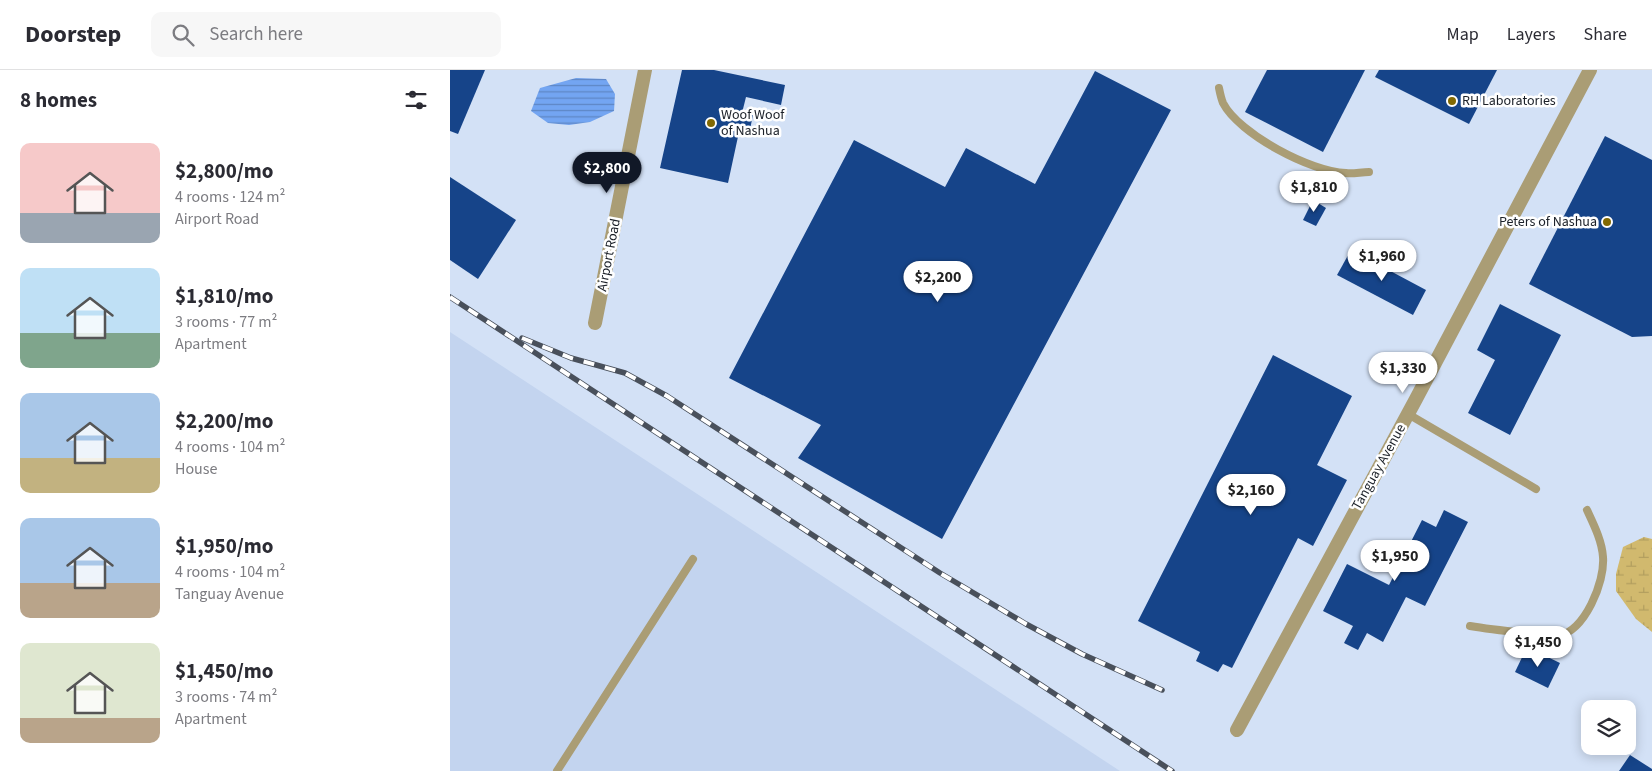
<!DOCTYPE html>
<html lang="en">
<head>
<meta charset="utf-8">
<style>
  :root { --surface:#fff; --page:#f7f7f7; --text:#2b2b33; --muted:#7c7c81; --line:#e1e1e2; --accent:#111827 }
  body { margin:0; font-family:"Source Sans 3",sans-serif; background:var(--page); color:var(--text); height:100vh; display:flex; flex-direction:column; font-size:19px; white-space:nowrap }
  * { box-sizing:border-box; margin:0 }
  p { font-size:16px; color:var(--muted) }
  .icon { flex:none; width:28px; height:28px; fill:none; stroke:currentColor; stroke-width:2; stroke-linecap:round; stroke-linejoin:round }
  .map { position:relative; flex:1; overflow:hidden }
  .side { display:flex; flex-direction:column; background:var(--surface); width:450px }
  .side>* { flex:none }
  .fabs { position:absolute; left:1131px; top:630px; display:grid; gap:10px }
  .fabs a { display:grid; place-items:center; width:55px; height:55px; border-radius:10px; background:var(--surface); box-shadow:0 2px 12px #0003; font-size:25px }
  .price { position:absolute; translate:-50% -42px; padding:0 11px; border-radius:18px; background:#fff; color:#222; font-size:16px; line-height:32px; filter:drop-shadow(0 1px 2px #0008) }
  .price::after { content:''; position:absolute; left:50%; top:30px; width:15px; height:11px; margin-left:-8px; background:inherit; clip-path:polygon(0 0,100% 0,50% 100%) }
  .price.on { background:var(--accent); color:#fff }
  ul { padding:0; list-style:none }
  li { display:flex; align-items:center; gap:15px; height:125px; padding:0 20px }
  li span { display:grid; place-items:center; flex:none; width:140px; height:100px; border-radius:10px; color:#555 }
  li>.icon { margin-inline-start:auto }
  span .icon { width:60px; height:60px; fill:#fffc; stroke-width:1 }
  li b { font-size:21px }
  h2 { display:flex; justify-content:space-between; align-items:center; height:60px; padding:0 20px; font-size:21px }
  header { display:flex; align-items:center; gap:30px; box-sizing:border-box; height:70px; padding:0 25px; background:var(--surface); border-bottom:1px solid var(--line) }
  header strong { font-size:24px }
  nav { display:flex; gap:28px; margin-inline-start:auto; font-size:18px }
  .search { width:350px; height:45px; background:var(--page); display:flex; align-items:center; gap:12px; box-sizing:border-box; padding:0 18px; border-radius:10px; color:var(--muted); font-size:19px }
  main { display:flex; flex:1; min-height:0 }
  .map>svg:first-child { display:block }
</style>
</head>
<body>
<header>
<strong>Doorstep</strong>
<div class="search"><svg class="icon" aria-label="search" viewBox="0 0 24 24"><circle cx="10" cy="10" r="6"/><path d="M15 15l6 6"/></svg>Search here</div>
<nav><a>Map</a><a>Layers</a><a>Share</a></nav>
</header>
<main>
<section class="side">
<h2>8 homes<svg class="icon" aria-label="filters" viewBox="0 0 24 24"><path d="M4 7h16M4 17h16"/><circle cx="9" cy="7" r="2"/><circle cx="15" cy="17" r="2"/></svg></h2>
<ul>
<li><span style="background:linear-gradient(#f6c9c9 70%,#9aa5b1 0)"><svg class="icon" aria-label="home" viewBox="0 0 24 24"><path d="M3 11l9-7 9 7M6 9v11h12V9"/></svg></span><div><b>$2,800/mo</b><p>4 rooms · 124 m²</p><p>Airport Road</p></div></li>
<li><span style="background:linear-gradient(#bfe0f5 65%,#7fa58c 0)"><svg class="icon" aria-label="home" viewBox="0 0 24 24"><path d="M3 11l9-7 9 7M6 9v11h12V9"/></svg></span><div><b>$1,810/mo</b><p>3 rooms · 77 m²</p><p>Apartment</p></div></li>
<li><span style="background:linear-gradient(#a9c7e8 65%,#c2b280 0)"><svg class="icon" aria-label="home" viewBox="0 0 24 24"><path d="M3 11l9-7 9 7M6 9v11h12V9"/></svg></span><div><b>$2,200/mo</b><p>4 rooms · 104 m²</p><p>House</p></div></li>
<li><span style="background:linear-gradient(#a9c7e8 65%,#b9a48a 0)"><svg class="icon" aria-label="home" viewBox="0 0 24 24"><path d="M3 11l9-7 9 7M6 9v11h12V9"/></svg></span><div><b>$1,950/mo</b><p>4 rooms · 104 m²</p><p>Tanguay Avenue</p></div></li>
<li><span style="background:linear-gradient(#dfe7d0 75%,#b9a48a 0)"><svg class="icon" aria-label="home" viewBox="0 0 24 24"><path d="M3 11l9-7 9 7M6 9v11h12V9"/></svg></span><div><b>$1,450/mo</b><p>3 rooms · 74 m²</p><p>Apartment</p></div></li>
</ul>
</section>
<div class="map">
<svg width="1202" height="701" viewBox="0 0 1202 701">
  <defs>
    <pattern id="wetland-marsh" width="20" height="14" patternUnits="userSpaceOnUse" patternTransform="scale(1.25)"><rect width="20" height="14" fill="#d1b96e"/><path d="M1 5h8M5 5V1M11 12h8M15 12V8" fill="none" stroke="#b39f5f"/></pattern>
    <pattern id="water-rules" width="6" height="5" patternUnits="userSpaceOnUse" patternTransform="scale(1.25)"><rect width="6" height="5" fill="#73a5f2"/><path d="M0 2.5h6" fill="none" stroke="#5e86c4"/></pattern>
  </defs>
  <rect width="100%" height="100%" fill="#d3e1f6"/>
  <polygon fill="#c3d4ef" points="0,262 670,701 0,701"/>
  <polygon fill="url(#wetland-marsh)" points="1194,467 1202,469 1202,562 1186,549 1166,521 1166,504 1173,477"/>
  <polygon fill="url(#water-rules)" points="126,8 156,9 165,24 164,41 140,52 119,55 98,53 81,41 90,18"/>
  <g fill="#164489">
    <polygon points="0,0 35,0 8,64 0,61"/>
    <polygon points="232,0 264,0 335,15 331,35 296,27 292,43 303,45 299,64 289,62 278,113 210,98"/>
    <polygon points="817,0 915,0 873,82 795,42"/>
    <polygon points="929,0 1047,0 1019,54 925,7"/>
    <polygon points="645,1 721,40 492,469 348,388 371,355 279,308 404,70 495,117 516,78 585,114"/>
    <polygon points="1155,66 1202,90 1202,266 1182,267 1079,214"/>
    <polygon points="0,107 66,150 28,209 0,190"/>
    <polygon points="863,130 876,138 866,156 853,150"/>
    <polygon points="901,180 976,220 963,245 887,205"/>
    <polygon points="1050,234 1111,265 1060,365 1018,343 1045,290 1027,280"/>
    <polygon points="823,285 902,326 867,395 897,410 863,476 848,468 782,598 773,594 768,602 746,591 750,582 688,551"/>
    <polygon points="994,440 1018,452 975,536 956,527 933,572 917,563 908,580 894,573 903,556 873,541 897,494 939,515 972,450 986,457"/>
    <polygon points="1077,577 1110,593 1098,618 1065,602"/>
    <polygon points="1180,685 1202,699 1202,701 1169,701"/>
  </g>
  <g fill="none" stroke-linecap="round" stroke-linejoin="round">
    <g stroke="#aa9d75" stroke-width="8">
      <path d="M769 18C770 23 771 28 773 33 789 64 861 102 896 103 903 104 911 102 919 102"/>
      <polyline points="958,344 1086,419"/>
      <path d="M1020 556C1038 559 1056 561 1074 563 1085 565 1097 568 1108 566 1135 561 1155 512 1153 487 1152 471 1144 455 1137 440"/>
      <polyline points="107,701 243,489"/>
    </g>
    <g stroke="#aa9d75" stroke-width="14">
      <polyline points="145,253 195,0"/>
      <polyline points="787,660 966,329 1140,0"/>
    </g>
    <g stroke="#49505b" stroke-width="5.5">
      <g id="rail">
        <polyline points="0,227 722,701"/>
        <polyline points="72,268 121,288 175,303 217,326 490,503 576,554 632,584 712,620"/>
      </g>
    </g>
    <use href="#rail" stroke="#fff" stroke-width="4" stroke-dasharray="11" stroke-linecap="butt"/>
  </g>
  <g fill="#826902" stroke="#fff" stroke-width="2">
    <circle cx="1002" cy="31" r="5"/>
    <circle cx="261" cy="53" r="5"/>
    <circle cx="1157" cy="152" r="5"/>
  </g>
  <g text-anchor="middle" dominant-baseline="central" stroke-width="5" stroke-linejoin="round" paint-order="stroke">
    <g font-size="14" fill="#1b2028" stroke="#fff" text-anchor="start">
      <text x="1012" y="31">RH Laboratories</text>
      <text x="271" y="45">Woof Woof<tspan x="271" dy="16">of Nashua</tspan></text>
      <text x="1147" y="152" text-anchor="end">Peters of Nashua</text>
    </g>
    <g font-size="14" fill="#1b2028" stroke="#fff">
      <text transform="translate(159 185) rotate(-79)">Airport Road</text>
      <text transform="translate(929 397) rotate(-61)">Tanguay Avenue</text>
    </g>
  </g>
</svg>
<div class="fabs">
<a><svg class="icon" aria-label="layers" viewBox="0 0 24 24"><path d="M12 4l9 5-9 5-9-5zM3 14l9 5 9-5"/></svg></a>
</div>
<b class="price on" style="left:157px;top:124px">$2,800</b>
<b class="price" style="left:864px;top:143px">$1,810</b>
<b class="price" style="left:932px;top:212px">$1,960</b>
<b class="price" style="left:488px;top:233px">$2,200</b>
<b class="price" style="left:953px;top:324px">$1,330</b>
<b class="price" style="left:801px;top:446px">$2,160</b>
<b class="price" style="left:945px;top:512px">$1,950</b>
<b class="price" style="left:1088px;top:598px">$1,450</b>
</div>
</main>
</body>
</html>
